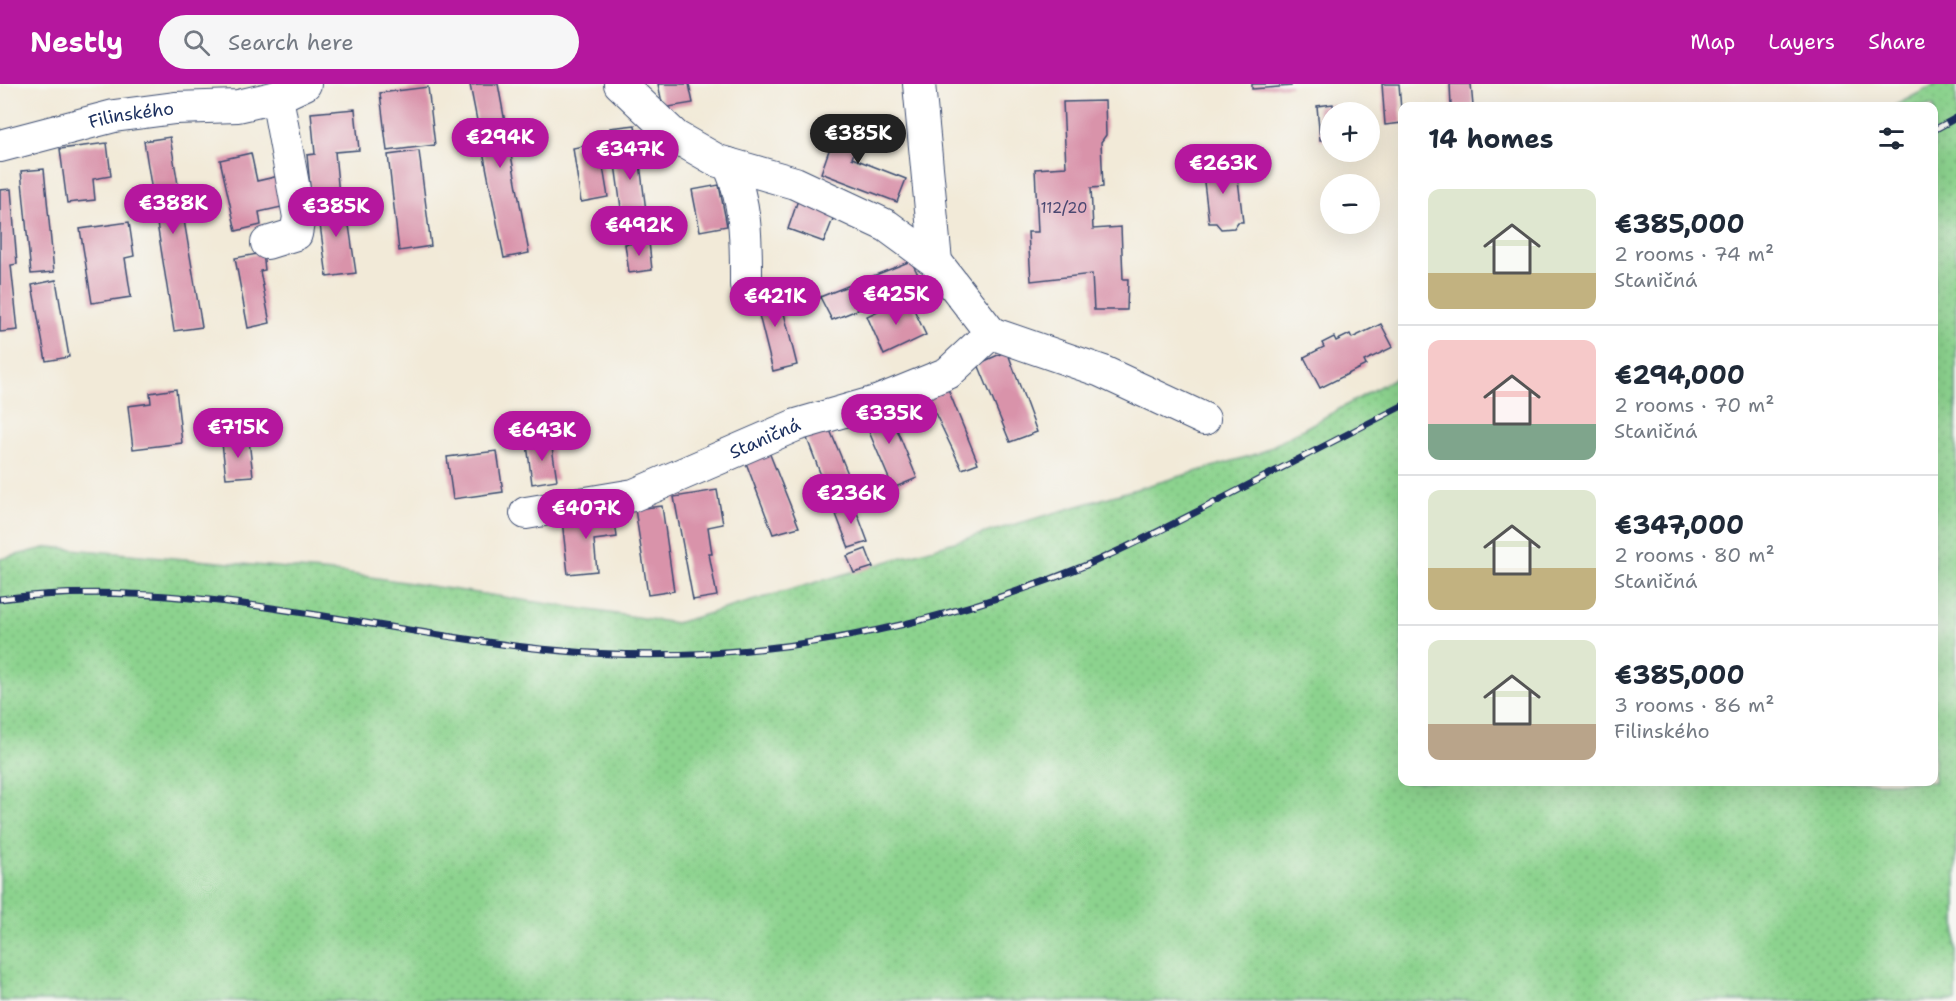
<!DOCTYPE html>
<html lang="en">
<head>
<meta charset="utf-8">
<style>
  :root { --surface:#fff; --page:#f6f6f7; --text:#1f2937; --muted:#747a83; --line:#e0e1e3; --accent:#b5179e }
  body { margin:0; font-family:"Shantell Sans",sans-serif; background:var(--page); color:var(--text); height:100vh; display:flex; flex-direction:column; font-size:22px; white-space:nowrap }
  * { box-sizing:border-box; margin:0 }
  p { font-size:20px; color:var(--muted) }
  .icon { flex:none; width:33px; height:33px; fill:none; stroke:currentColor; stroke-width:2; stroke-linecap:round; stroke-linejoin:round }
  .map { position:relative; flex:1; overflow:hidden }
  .details { position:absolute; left:1398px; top:18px; width:540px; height:684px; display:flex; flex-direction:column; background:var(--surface); border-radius:12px; box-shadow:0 6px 24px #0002 }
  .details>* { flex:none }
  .buttons { position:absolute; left:1320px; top:18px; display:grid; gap:12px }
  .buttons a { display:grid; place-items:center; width:60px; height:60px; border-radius:50%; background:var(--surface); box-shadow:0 6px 24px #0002; font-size:30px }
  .price { position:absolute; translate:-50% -51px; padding:0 14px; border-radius:21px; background:var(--accent); color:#fff; font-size:20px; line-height:39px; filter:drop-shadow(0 2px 3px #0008) }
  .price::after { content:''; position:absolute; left:50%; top:36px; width:18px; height:14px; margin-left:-9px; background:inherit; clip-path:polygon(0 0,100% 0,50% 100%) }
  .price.selected { background:#222; color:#fff }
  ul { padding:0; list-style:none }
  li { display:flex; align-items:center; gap:18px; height:150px; padding:0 30px }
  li+li { border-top:2px solid var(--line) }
  li span { display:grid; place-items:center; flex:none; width:168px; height:120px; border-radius:12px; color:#555 }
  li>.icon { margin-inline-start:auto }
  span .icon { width:72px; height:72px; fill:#fffc; stroke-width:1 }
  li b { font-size:26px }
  h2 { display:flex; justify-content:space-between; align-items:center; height:72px; padding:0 30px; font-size:26px }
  header { display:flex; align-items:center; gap:36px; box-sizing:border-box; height:84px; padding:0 30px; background:var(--accent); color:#fff }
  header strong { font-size:28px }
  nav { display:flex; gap:33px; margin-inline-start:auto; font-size:21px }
  .search { width:420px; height:54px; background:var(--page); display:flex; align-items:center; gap:15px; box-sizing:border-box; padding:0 21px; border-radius:33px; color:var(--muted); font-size:22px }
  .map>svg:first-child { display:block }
</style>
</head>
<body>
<header>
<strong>Nestly</strong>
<div class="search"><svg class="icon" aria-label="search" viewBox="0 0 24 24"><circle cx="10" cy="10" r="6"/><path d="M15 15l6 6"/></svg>Search here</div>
<nav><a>Map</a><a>Layers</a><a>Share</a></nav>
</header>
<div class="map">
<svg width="1956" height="917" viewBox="0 0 1956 917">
  <defs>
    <pattern id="grass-dots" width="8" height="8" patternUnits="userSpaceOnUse" patternTransform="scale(1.5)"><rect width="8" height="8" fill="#8cd38e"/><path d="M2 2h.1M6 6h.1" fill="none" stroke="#78b57d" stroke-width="1.8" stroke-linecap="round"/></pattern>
  </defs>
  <rect width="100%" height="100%" fill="#f6f6f2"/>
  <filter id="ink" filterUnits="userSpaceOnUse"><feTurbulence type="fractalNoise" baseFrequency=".0167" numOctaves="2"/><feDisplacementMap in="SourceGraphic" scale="12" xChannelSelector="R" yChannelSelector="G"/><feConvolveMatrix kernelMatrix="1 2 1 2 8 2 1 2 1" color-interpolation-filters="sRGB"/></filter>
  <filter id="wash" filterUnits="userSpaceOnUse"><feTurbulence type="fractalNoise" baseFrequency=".008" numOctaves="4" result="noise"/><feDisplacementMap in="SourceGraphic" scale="24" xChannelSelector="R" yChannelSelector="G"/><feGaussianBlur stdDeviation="1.35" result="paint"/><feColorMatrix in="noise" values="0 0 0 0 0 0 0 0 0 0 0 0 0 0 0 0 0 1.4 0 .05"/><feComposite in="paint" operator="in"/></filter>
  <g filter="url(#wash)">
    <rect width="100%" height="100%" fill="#f2ead8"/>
    <polygon fill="url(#grass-dots)" stroke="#548176" stroke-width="1.5" points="1936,0 1956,0 1956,917 0,917 0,475 49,463 344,489 676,539 1260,369 1402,290 1402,698 1934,698 1934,22 1894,22"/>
    <g id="blocks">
      <g fill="#d993aa">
        <polygon points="478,0 498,0 529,169 504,174 470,1"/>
        <polygon points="658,0 689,0 693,19 663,24"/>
        <polygon points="1252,0 1291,0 1291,2 1252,5"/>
        <polygon points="1382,0 1399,0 1402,39 1385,41"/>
        <polygon points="1450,0 1471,0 1473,22 1451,22"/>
        <polygon points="428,3 435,61 387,67 380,9"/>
        <polygon points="1105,17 1106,51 1101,58 1103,103 1091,104 1093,145 1121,143 1123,195 1128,195 1127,226 1094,226 1092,190 1031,197 1028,148 1038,148 1035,85 1066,83 1063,18"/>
        <polygon points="1333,20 1334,28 1330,28 1330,56 1320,56 1317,22"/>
        <polygon points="355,25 359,66 335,68 339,111 311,113 307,71 315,70 311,29"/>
        <polygon points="840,35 864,44 852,74 906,95 897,118 821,89"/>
        <polygon points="635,41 649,150 625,153 610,44"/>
        <polygon points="170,53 202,243 174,247 144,57"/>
        <polygon points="107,59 111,92 93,95 95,116 67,119 60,65"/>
        <polygon points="599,59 608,113 581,118 573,64"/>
        <polygon points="419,67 431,162 399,167 388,71"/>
        <polygon points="251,69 257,97 279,92 286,122 259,128 261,141 236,147 220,76"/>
        <polygon points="1236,79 1243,138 1238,138 1234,144 1221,145 1216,139 1209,139 1202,82"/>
        <polygon points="44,85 54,188 31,190 21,87"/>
        <polygon points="719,101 727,142 700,147 692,106"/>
        <polygon points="11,105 17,180 11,181 18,246 0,248 0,106"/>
        <polygon points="799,113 836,127 824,158 788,145"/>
        <polygon points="345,114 356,189 327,193 317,118"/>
        <polygon points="129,138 134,172 125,174 131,213 92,219 80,145"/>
        <polygon points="649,158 652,186 629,189 625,160"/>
        <polygon points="263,169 265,186 260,187 270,239 248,244 235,174"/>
        <polygon points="911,177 923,200 832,236 820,213"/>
        <polygon points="56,196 69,273 46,277 32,201"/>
        <polygon points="777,201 797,281 773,287 753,207"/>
        <polygon points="908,213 926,251 884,271 867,232"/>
        <polygon points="1381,240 1393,263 1364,277 1366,281 1320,304 1304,273 1324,263 1322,259 1334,253 1336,257 1350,250 1352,254"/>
        <polygon points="1007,267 1037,348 1010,358 978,280"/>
        <polygon points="944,295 978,379 962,385 923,304"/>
        <polygon points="176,305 182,359 133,365 128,322 151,319 150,309"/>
        <polygon points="886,319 917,394 893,404 861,329"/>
        <polygon points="828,341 853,402 828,410 805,349"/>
        <polygon points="249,356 253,392 226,394 222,359"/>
        <polygon points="551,357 557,396 532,400 527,360"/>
        <polygon points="767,363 799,443 773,450 743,371"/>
        <polygon points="497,367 503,408 453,415 447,373"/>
        <polygon points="717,406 723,440 708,443 712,470 709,470 717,512 693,516 674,413"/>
        <polygon points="853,418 868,458 849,464 834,425"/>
        <polygon points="662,422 674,507 648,511 635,425"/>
        <polygon points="614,428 617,453 594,456 597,487 568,490 562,436"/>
        <polygon points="866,465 873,483 854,489 847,472"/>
      </g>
    </g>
  </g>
  <g filter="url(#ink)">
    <use href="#blocks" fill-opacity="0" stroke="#3b4b70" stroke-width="1.5"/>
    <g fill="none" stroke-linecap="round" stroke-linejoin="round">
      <g stroke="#3b4b70" stroke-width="34">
        <g id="minor">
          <polyline points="620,0 676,53 718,77 795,99 887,142 936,178 919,0"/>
          <path id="s1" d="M0 62 114 32 175 24 238 22 277 13 305 0"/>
          <path d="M729 80C747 122 746 156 746 201"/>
          <polyline points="267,159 296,150 299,133 277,13"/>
          <polyline points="991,249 1101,287 1204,335"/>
          <path id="s2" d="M526 429 634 411 796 341 879 317 948 289 991 249 936 178"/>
        </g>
      </g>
      <use href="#minor" stroke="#fff" stroke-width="32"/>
      <g stroke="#1b2f5e" stroke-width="7">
        <g id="rail">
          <polyline points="1934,46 1956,34"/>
          <path d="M0 515C187 491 368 548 552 566 735 584 920 550 1089 480 1136 460 1181 436 1227 412 1285 382 1344 352 1402 322"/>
        </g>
      </g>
      <use href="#rail" stroke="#f6f6f2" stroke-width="4.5" stroke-dasharray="14" stroke-linecap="butt"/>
    </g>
  </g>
  <g text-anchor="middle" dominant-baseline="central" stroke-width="6" stroke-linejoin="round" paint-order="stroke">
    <g font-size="15" fill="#4a4871">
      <text x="1064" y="124">112/20</text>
    </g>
    <g font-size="18" fill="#1b2f5e" stroke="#f6f6f2">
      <text stroke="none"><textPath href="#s1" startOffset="135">Filinského</textPath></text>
      <text stroke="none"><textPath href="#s2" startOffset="252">Staničná</textPath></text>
    </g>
  </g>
</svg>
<div class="buttons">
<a>+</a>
<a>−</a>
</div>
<b class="price selected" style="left:858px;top:81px">€385K</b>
<b class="price" style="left:500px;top:85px">€294K</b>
<b class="price" style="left:630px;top:97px">€347K</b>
<b class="price" style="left:1223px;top:111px">€263K</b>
<b class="price" style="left:173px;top:151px">€388K</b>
<b class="price" style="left:336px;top:154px">€385K</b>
<b class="price" style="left:639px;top:173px">€492K</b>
<b class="price" style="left:896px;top:242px">€425K</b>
<b class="price" style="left:775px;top:244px">€421K</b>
<b class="price" style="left:889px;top:361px">€335K</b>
<b class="price" style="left:238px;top:375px">€715K</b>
<b class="price" style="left:542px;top:378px">€643K</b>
<b class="price" style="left:851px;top:441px">€236K</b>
<b class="price" style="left:586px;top:456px">€407K</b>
<section class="details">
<h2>14 homes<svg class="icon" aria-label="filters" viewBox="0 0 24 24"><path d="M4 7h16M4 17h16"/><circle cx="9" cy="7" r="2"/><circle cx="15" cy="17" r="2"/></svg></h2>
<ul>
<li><span style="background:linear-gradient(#dfe7d0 70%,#c2b280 0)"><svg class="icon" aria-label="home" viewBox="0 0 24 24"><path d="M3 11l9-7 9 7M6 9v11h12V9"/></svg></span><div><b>€385,000</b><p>2 rooms · 74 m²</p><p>Staničná</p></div></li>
<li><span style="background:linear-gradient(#f6c9c9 70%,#7fa58c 0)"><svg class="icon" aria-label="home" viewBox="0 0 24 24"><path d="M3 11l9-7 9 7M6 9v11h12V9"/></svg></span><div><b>€294,000</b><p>2 rooms · 70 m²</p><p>Staničná</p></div></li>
<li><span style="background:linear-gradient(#dfe7d0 65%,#c2b280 0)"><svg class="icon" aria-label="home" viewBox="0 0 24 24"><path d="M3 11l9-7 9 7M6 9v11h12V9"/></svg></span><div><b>€347,000</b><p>2 rooms · 80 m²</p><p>Staničná</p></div></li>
<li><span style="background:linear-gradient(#dfe7d0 70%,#b9a48a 0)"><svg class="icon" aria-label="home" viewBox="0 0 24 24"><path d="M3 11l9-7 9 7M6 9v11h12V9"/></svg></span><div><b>€385,000</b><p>3 rooms · 86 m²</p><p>Filinského</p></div></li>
</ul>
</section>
</div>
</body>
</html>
